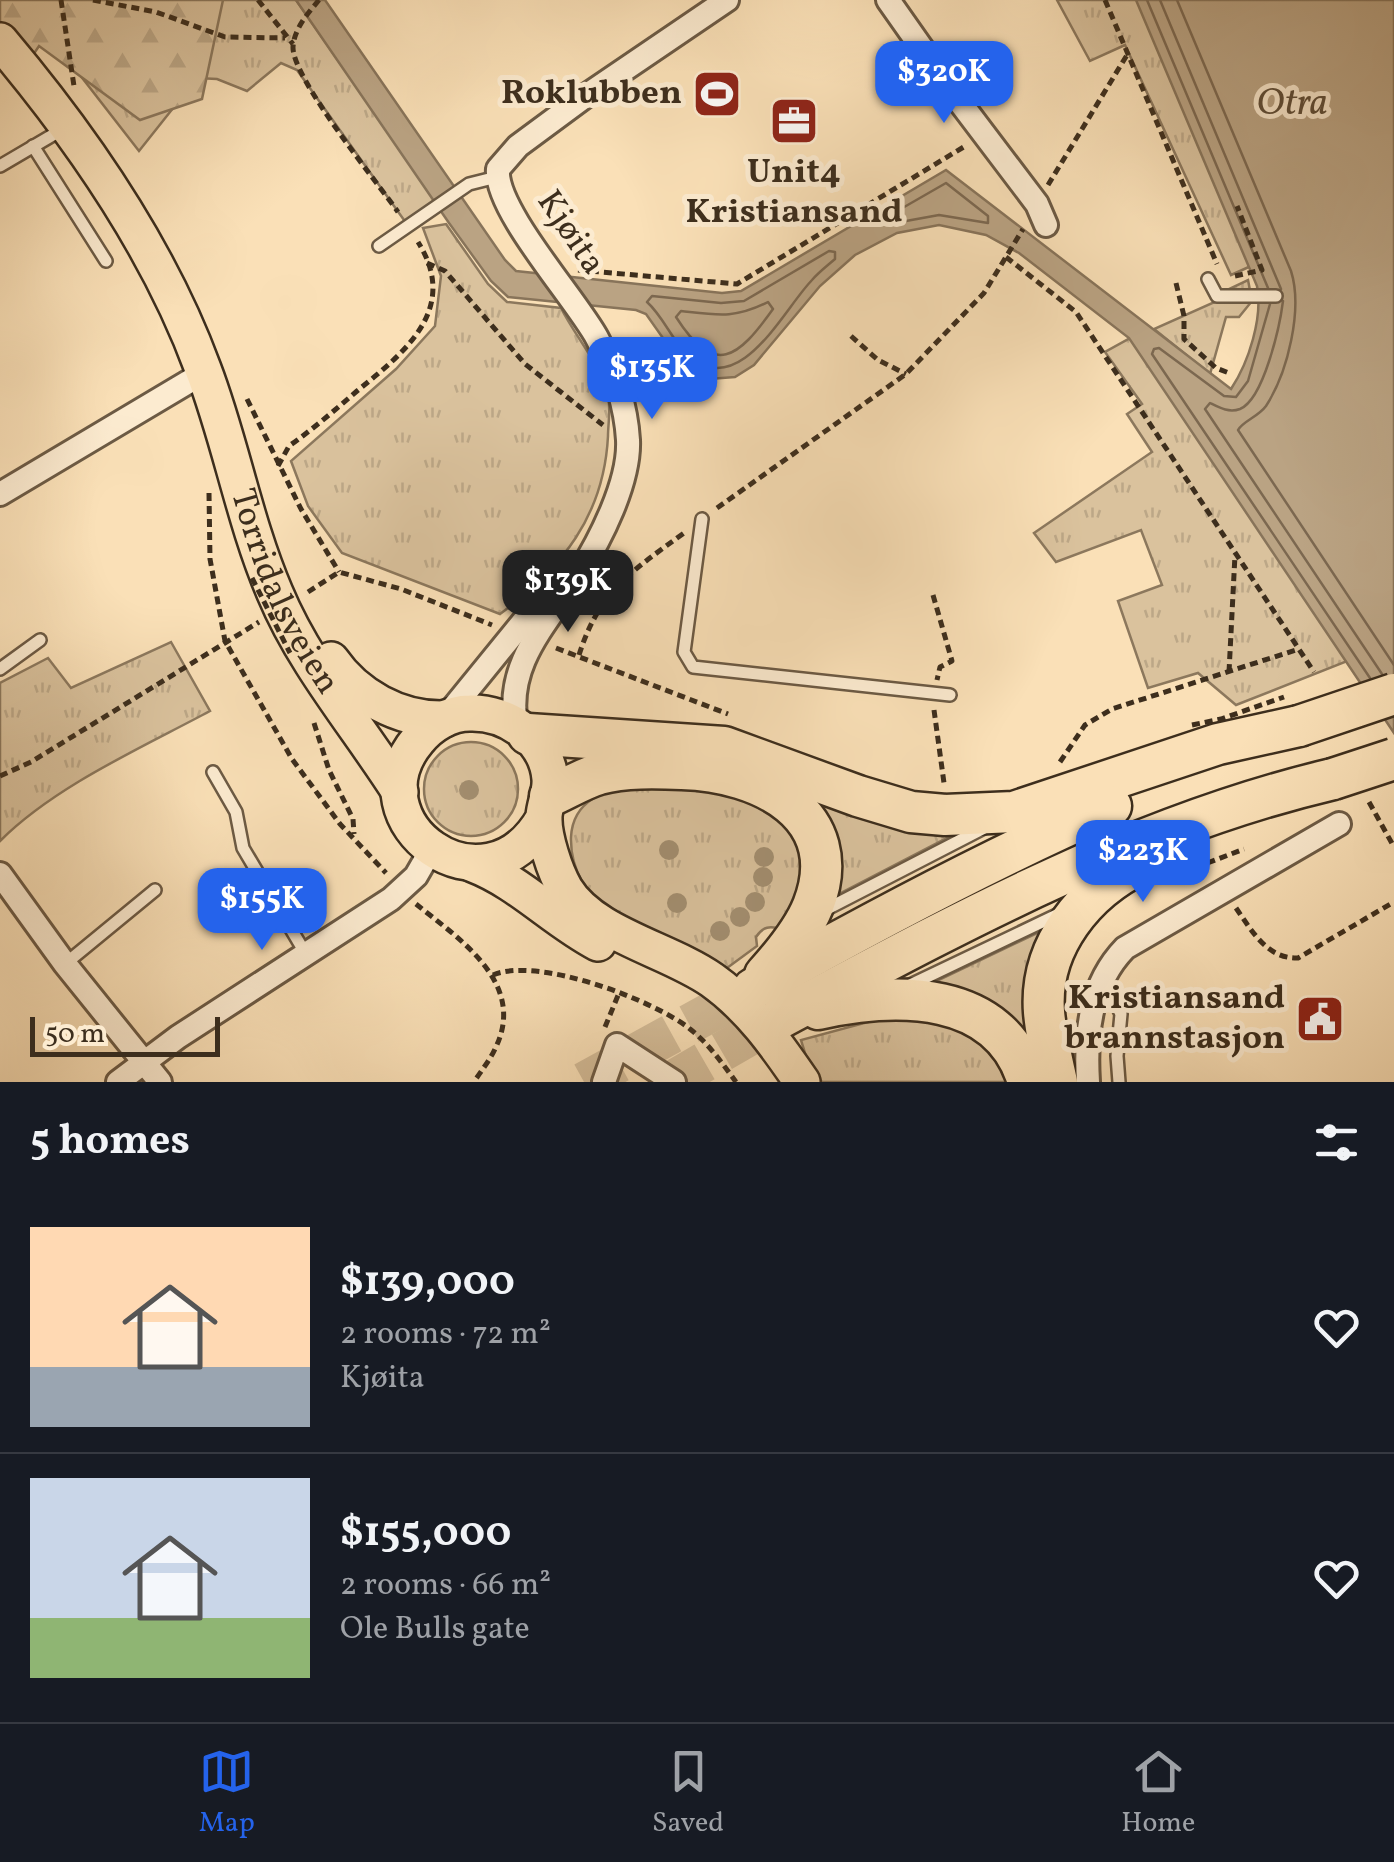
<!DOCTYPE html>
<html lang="en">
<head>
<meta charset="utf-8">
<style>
  :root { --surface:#171b24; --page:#20242c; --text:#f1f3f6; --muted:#9ea1a6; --line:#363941; --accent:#2563eb }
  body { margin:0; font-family:Vollkorn,serif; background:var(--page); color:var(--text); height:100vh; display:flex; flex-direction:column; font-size:38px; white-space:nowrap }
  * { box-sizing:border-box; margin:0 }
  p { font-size:32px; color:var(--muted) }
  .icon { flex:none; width:55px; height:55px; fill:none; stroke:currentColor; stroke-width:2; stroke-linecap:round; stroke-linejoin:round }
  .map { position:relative; height:1082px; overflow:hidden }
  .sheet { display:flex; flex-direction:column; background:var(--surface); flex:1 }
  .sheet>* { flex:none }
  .scale { position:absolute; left:30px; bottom:25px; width:190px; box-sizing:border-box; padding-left:10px; border:5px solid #3d2e1d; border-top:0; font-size:28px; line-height:35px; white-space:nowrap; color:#3d2e1d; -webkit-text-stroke:8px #fcebd0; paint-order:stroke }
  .price { position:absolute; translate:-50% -85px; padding:0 22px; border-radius:20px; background:var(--accent); color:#fff; font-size:32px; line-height:65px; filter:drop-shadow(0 2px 5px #0008) }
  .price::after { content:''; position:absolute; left:50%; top:60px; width:30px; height:22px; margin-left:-15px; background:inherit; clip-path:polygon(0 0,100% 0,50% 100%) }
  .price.selected { background:#222; color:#fff }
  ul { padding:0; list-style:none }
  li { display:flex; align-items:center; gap:30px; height:250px; padding:0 30px }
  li+li { border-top:2px solid var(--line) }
  li span { display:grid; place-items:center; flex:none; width:280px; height:200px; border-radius:0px; color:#555 }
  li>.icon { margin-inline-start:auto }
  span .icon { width:120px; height:120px; fill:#fffc; stroke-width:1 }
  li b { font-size:42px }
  h2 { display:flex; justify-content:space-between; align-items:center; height:120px; padding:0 30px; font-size:42px }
  .dock { display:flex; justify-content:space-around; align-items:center; height:140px; border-top:2px solid var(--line); background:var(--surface); font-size:28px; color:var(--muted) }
  .dock a { display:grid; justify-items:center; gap:5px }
  .dock .selected { color:var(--accent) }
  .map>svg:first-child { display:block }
</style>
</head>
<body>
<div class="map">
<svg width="1394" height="1082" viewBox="0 0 1394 1082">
  <defs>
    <pattern id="grass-tufts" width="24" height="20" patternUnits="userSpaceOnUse" patternTransform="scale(2.5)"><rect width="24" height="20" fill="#dac29d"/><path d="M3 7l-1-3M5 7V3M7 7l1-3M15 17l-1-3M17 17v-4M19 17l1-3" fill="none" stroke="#bca787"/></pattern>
    <pattern id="forest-firs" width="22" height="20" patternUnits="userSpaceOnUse" patternTransform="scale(2.5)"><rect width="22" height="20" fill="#dac29d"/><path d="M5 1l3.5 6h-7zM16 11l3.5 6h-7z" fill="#bca787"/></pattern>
  </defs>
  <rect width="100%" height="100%" fill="#fae0b7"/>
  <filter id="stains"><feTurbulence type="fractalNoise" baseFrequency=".002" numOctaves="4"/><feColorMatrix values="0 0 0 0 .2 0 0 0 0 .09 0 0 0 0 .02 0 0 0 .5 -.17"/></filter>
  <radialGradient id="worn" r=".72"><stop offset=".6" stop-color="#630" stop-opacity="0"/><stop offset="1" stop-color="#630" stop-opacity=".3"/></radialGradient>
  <g fill="url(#grass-tufts)" stroke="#8c785d" stroke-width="2.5">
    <polygon points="33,0 296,0 439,205 409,227 297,70 281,63 247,91 217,79 197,78 139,151 52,39"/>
    <polygon points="1057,0 1139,0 1251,266 1231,275 1125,45 1090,61"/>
    <path d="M446 224 488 284 507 302 561 308C576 338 601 364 608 397 611 409 608 424 608 436 604 516 562 568 500 614L342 553 308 506 291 461 396 369 435 326 441 276 423 228Z"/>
    <polygon points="1248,280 1252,301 1239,317 1226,317 1210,374 1154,329 1217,301 1227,290"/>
    <polygon points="1134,336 1350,660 1236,705 1198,673 1148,688 1118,601 1162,585 1141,530 1056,562 1034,533 1152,452 1127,414 1142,404 1105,352"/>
    <path d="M171 642 210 711C141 748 55 786 0 841V683L48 658 71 688Z"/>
    <circle cx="471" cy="789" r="47"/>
    <polygon points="644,750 964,829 831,898 828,838"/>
    <path d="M637 783 720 790 773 807 780 822 787 820 809 863 782 929C770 926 763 926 756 937L757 946 727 968 722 965 718 970C703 960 689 947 673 939 654 929 632 926 614 915 587 898 570 869 571 837 573 799 605 791 637 783Z"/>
    <polygon points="1054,925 1046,1076 926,986"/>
    <path d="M936 1015C972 1029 997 1045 1011 1082H822L809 1066 801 1040 879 1019Z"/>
  </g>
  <polygon fill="url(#forest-firs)" stroke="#8c785d" stroke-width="2.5" points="0,0 223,0 202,99 140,120 39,46 27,64 0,35"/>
  <path fill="#baa383" stroke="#88745a" stroke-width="2.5" d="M296 0H325L505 260 516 271 722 293 741 291 946 170 1231 389C1249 362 1263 317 1257 286L1136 0H1394V733L1129 338 1019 253 986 235 939 225 897 233 855 255 820 286 754 365 735 377 709 379 682 365 646 314 636 310 508 297 491 281 449 223Z"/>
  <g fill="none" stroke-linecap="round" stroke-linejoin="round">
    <g stroke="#7c6850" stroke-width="2.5">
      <polyline points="1147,0 1268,288"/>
      <polyline points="1160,0 1281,289"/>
      <path d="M1177 0 1291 271C1303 309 1288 372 1266 406 1258 417 1243 421 1238 430L1394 665"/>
      <polygon points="946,183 988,216 988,223 939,215 895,223 891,220 892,214"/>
      <path d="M829 251 835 252V259C827 266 819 272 812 280 783 310 741 399 690 357 673 343 664 317 647 302L652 296 721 303 744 301Z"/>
      <path d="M1283 301C1280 325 1264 399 1240 409 1229 413 1220 408 1210 403L1205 409 1382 674"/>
      <path d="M768 302 773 309C738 358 715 378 676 317L681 311C717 315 735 319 768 302Z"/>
      <polyline points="1270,304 1248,381 1236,397 1224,396 1159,348 1154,349 1152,354 1370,678"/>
    </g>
    <g stroke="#d4bc98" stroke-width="40" stroke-dasharray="40 20" stroke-linecap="butt">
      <polyline points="584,1082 753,989"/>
      <polyline points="670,1082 780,1018"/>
    </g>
    <g stroke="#6c5a44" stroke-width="16">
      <g id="lane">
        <polyline points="33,146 106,261"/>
        <polyline points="0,166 63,129"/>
        <polyline points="379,246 469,184 497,177"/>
        <polyline points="1208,279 1217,296 1276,296"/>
        <polyline points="702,519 684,652 693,667 950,695"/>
        <polyline points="0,669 40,640"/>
        <polyline points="213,772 236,812 243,848 307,956"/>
        <polyline points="823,911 984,828"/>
        <polyline points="65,964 155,890"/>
        <polyline points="1105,981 1121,1014 1117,1056 1119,1082"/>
        <polyline points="906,987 1061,913"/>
      </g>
    </g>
    <g stroke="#6c5a44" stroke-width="28">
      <g id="street">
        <polyline points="888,0 959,101 1037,204 1046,225"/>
        <polyline points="0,494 205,372"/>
        <polyline points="444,719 562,574"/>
        <path d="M516 725C505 663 547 624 578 575 600 540 630 482 628 440 626 405 614 370 597 338 576 299 494 209 498 169L518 146 587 95 727 0"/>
        <polyline points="0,874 65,964 160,1082"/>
        <polyline points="118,1082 178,1037 391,899 416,876 431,850"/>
        <polyline points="604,1082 617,1045 674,1082"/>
        <path d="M1088 1082C1085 1034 1090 984 1125 948L1339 824"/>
      </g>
    </g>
    <g stroke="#3d2e1d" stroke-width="40">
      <g id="primary">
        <path id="s1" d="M0 41C82 138 159 249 203 369 231 442 244 521 275 593 305 665 358 726 400 792"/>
        <path d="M331 660C356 696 399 720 444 719"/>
        <path d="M544 818C485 922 349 822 418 740 431 724 450 713 470 713 508 712 547 739 550 779 551 793 545 803 544 816 543 836 555 872 565 889 593 935 668 949 712 980 750 1007 776 1044 802 1082"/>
        <path d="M473 864C520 882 554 920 598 943"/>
      </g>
    </g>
    <g stroke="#3d2e1d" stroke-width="45">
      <g id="highway">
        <polyline points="528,734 724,747 858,796 911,812 945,815 1014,812 1218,744 1299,726"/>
        <path d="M550 796C566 789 582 779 599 774 625 767 656 768 682 769 760 771 849 814 813 906 803 931 783 955 765 975"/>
        <path d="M753 989C870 923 988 860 1111 806"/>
        <path d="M818 1009C895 992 1001 989 1028 1082"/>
        <path d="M780 1018C956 924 1137 825 1333 779"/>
        <path d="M1057 1082C1052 1059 1046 1036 1044 1012 1039 946 1085 890 1142 863"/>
      </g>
    </g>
    <g stroke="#3d2e1d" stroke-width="5" stroke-dasharray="8 5" stroke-linecap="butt">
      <polyline points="61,0 74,86"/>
      <polyline points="93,0 156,12 225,37 285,38"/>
      <polyline points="258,0 293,44"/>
      <path d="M319 0C308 13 294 29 293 47 292 78 377 182 398 212"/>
      <polyline points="1105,0 1217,264"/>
      <polyline points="1048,185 1127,55"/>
      <polyline points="1006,257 1076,312 1314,672"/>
      <polyline points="427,263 445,271 525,364 603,425"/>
      <polyline points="578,270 737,284 967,145"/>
      <polyline points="1235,276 1262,270 1237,206"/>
      <polyline points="1176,283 1184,316 1184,339 1216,368 1229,373"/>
      <polyline points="851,336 878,360 906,374"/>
      <polyline points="247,399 301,509 339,572"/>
      <path d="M278 466 289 446C313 429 335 410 357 391 405 352 460 309 418 242"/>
      <polyline points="209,493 210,559 225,641 292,759 340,824 386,873"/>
      <polyline points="717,508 906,374 984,293 1023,229"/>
      <polyline points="308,592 339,572 401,589 492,625"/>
      <polyline points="933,595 952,661 940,667 937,680"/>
      <polyline points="556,648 728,714"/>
      <path d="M579 655C599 591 632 571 684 533"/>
      <polyline points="1229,672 1235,555"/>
      <polyline points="934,710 944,783"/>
      <polyline points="314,723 329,770 353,819 354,834"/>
      <polyline points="1060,762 1085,725 1112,709 1299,649"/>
      <polyline points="0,776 31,762 259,622"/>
      <polyline points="1369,802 1394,847"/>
      <polyline points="1171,877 1244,849"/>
      <path d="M416 904C459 939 528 983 495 1049 490 1060 481 1071 474 1082"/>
      <path d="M1236 908C1252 931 1267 959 1298 958L1394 902"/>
      <path d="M493 975C537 956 654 1000 690 1029 709 1044 722 1063 736 1082"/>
      <polyline points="605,1027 619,993"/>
    </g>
    <use href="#lane" stroke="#fcebd0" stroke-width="11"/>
    <use href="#street" stroke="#fcebd0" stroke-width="22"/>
    <use href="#primary" stroke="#fae0b7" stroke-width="35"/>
    <use href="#highway" stroke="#fae0b7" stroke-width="40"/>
    <g stroke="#3d2e1d" stroke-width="45" stroke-linecap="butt">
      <g id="highway-bridge">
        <polyline points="1299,726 1394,694"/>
        <polyline points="1333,779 1394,759"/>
      </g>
    </g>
    <g stroke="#3d2e1d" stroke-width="5" stroke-dasharray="8 5" stroke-linecap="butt">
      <polyline points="252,578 290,653"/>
      <polyline points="1192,725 1221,719 1284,697"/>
    </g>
    <use href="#highway-bridge" stroke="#fae0b7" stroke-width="40"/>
  </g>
  <g fill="#a38f71">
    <circle cx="469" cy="790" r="10"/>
    <circle cx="669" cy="850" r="10"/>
    <circle cx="764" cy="857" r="10"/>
    <circle cx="763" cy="877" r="10"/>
    <circle cx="755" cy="902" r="10"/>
    <circle cx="677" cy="903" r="10"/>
    <circle cx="740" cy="917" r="10"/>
    <circle cx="720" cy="931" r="10"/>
  </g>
  <defs>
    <g id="stadium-square" transform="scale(2.5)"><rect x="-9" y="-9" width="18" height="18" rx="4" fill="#8f2418" stroke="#fcebd0"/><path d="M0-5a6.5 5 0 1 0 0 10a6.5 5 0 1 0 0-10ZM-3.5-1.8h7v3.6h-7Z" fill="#fff"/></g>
    <g id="office-square" transform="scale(2.5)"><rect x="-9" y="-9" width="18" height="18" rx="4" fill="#8f2418" stroke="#fcebd0"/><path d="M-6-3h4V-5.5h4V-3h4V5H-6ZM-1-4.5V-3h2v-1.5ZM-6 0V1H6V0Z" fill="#fff"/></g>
    <g id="civic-square" transform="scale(2.5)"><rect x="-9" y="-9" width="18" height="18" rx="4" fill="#8f2418" stroke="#fcebd0"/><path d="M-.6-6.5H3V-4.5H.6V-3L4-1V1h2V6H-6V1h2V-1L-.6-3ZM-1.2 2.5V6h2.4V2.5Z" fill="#fff"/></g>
  </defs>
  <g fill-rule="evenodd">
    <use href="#stadium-square" x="717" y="94"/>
    <use href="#office-square" x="794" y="121"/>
    <use href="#civic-square" x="1320" y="1019"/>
  </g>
  <g text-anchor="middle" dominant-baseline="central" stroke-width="10" stroke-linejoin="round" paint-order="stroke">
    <g font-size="35" font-weight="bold" fill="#3d2e1d" stroke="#fcebd0" text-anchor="end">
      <text x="682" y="94">Roklubben</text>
      <text x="794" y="173" text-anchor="middle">Unit4<tspan x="794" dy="40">Kristiansand</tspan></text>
      <text x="1285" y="999">Kristiansand<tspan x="1285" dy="40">brannstasjon</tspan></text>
    </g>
    <g font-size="35" fill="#3d2e1d" stroke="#fcebd0">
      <text transform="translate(570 233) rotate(56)">Kjøita</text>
      <text stroke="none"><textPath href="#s1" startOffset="625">Torridalsveien</textPath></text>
    </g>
    <g font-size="38" font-style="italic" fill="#5c4b36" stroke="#fcebd0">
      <text x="1292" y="104">Otra</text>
    </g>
  </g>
  <rect width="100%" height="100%" filter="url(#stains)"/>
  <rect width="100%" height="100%" fill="url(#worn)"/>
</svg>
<div class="scale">50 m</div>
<b class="price" style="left:944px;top:126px">$320K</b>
<b class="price" style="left:652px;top:422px">$135K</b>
<b class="price selected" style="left:568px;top:635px">$139K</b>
<b class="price" style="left:1143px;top:905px">$223K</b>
<b class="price" style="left:262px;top:953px">$155K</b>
</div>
<section class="sheet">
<h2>5 homes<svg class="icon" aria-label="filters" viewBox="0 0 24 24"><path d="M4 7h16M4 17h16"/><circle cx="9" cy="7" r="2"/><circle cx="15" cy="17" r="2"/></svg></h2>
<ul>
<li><span style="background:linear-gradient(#ffd9b3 70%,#9aa5b1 0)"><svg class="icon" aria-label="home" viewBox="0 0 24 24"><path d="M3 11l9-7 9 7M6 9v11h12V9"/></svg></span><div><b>$139,000</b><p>2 rooms · 72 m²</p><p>Kjøita</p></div><svg class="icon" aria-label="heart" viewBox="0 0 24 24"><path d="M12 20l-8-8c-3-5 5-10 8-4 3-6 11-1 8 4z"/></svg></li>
<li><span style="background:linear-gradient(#c9d6e8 70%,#8fb573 0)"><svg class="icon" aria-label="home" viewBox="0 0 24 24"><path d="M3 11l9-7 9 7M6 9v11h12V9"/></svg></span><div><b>$155,000</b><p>2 rooms · 66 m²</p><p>Ole Bulls gate</p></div><svg class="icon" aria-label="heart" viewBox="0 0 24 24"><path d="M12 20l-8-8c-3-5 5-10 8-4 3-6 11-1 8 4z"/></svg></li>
</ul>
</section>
<nav class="dock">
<a class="selected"><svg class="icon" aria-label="map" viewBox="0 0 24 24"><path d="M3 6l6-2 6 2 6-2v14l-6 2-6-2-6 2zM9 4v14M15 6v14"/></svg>Map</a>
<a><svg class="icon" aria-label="saved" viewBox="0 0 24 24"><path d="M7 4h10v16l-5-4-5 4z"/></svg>Saved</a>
<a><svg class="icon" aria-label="home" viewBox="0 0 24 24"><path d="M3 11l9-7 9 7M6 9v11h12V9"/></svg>Home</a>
</nav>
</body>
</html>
